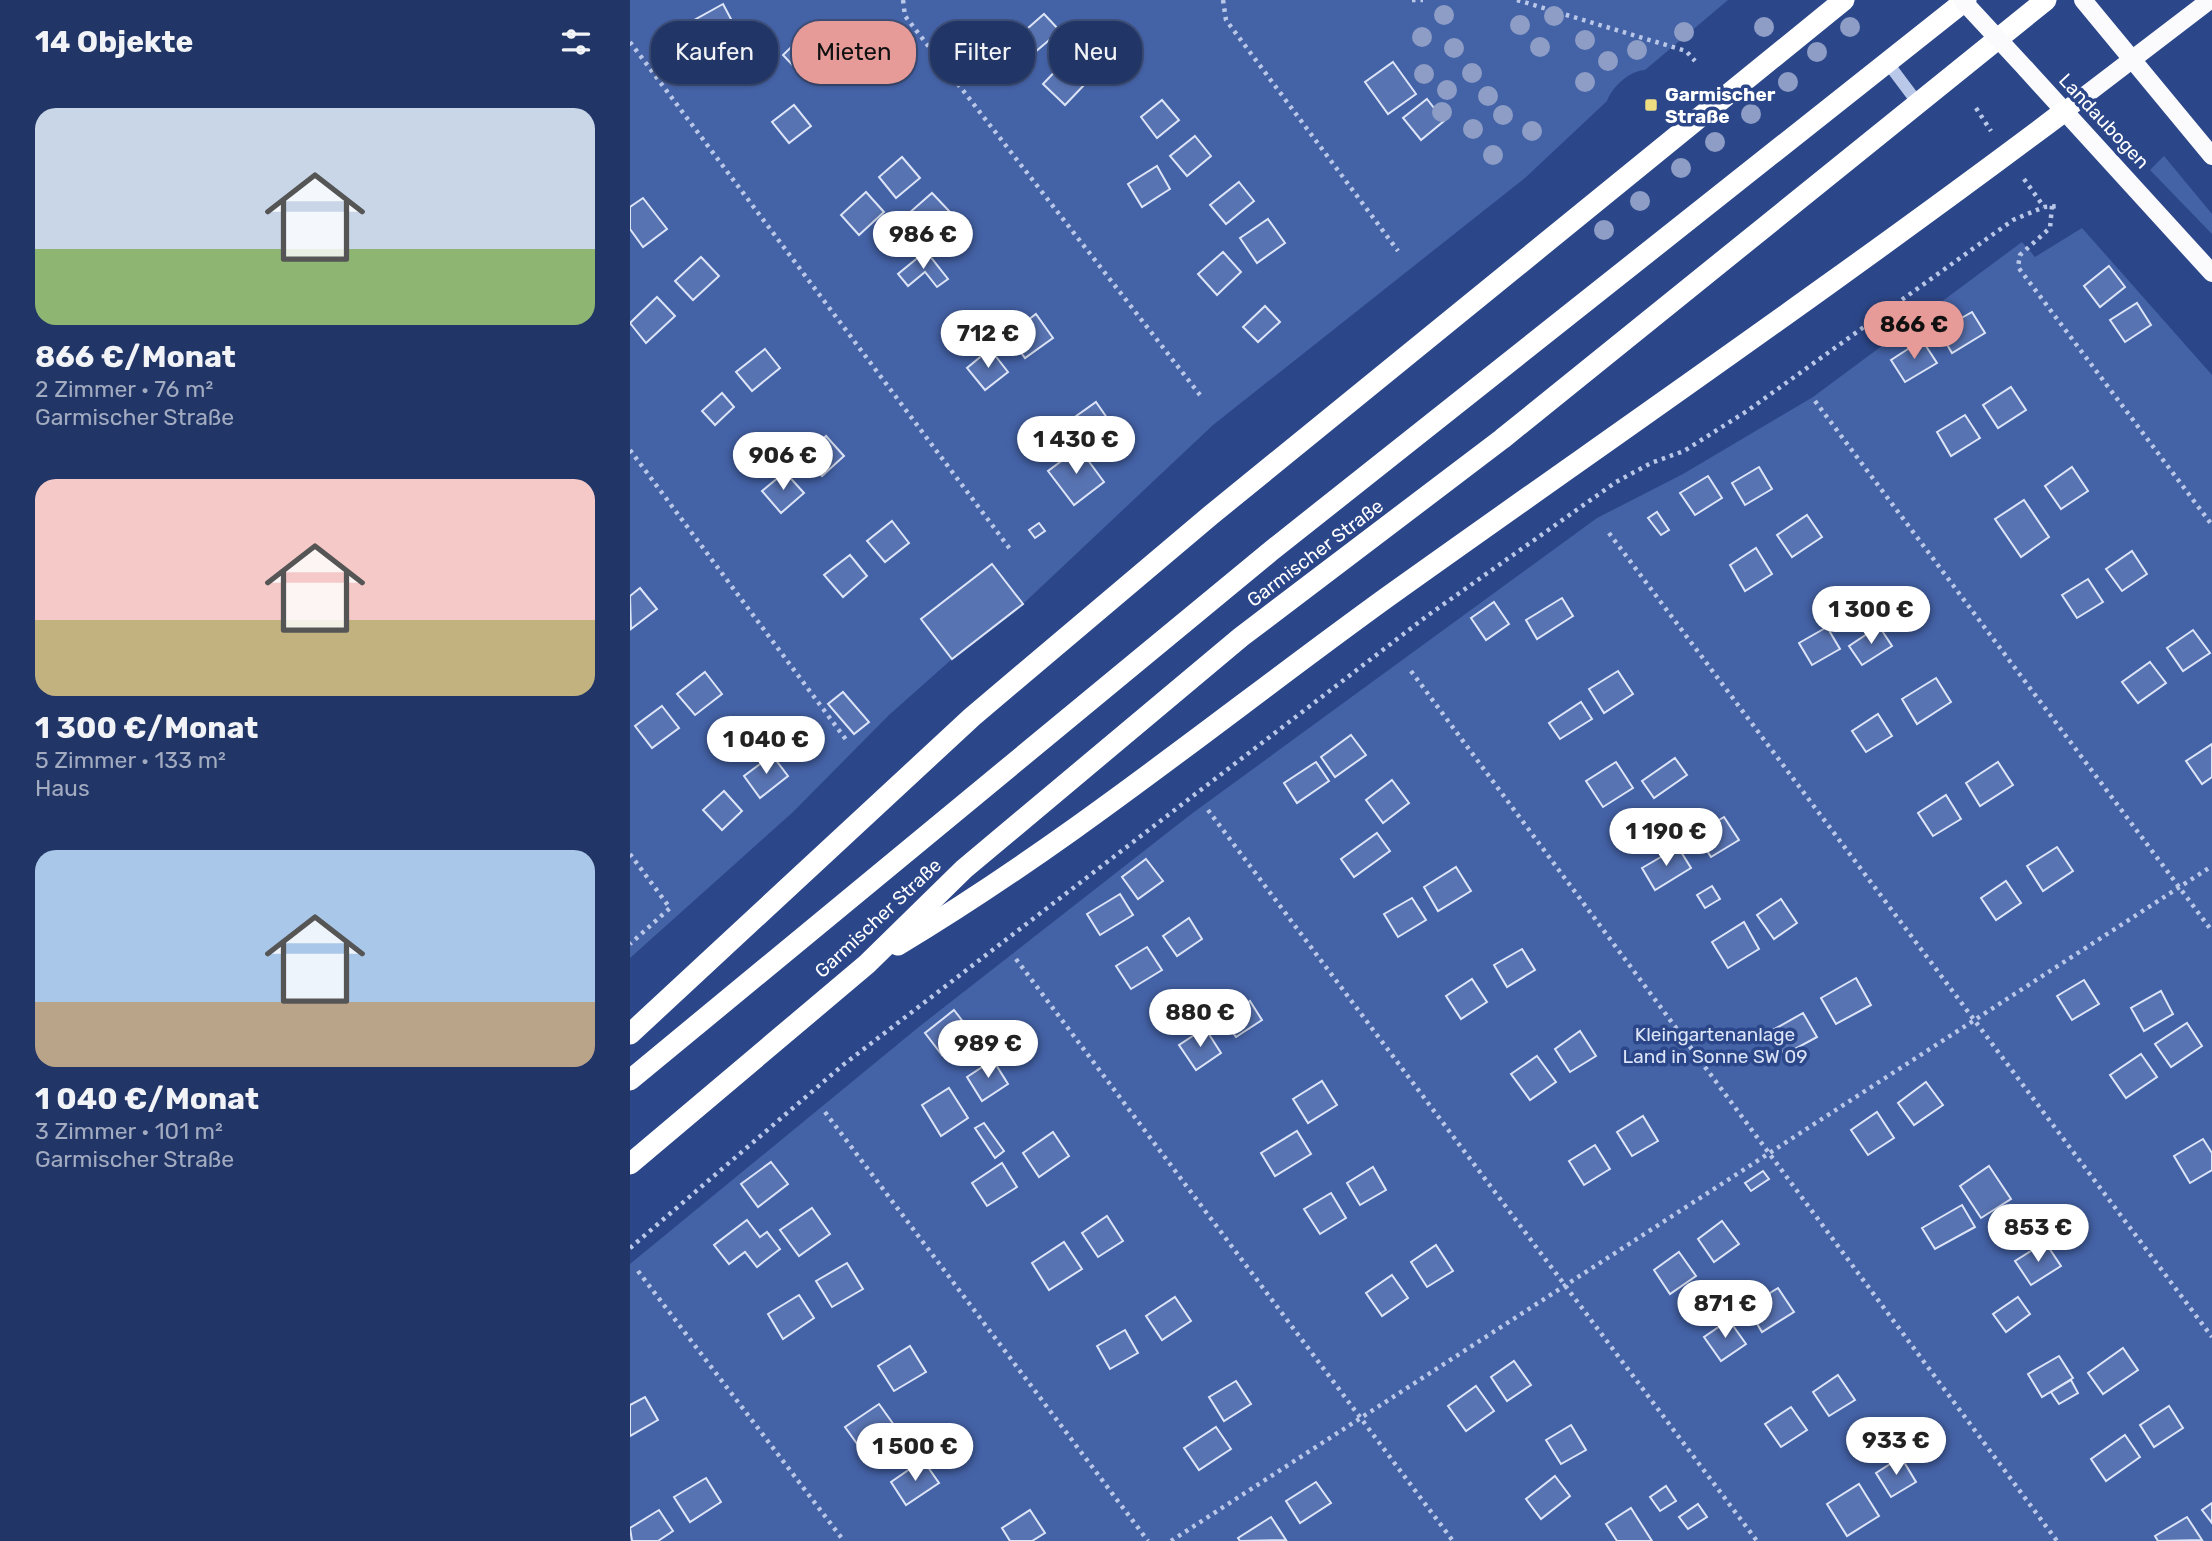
<!DOCTYPE html>
<html lang="de">
<head>
<meta charset="utf-8">
<style>
  :root { --surface:#213567; --page:#293d6d; --text:#f1f3f6; --muted:#a2abc0; --line:#3e507b; --accent:#e69b98 }
  body { margin:0; font-family:Rubik,sans-serif; background:var(--page); color:var(--text); height:100vh; display:flex; flex-direction:column; font-size:26px; white-space:nowrap }
  * { box-sizing:border-box; margin:0 }
  p { font-size:23px; color:var(--muted) }
  .icon { flex:none; width:38px; height:38px; fill:none; stroke:currentColor; stroke-width:2; stroke-linecap:round; stroke-linejoin:round }
  .map { position:relative; flex:1; overflow:hidden }
  .sheet { display:flex; flex-direction:column; background:var(--surface); width:630px }
  .sheet>* { flex:none }
  .hud { position:absolute; left:21px; top:21px; width:665px; height:63px; display:flex; gap:14px }
  .price { position:absolute; translate:-50% -60px; padding:0 16px; border-radius:24px; background:#fff; color:#222; font-size:23px; line-height:46px; filter:drop-shadow(0 2px 4px #0008) }
  .price::after { content:''; position:absolute; left:50%; top:42px; width:21px; height:16px; margin-left:-10px; background:inherit; clip-path:polygon(0 0,100% 0,50% 100%) }
  .price.active { background:var(--accent); color:#111 }
  ul { padding:0; list-style:none }
  li { display:grid; align-content:center; gap:14px; height:371px; padding:0 35px }
  li span { display:grid; place-items:center; height:217px; border-radius:21px; color:#555 }
  li>.icon { margin-inline-start:auto }
  span .icon { width:126px; height:126px; fill:#fffc; stroke-width:1 }
  li b { font-size:30px }
  h2 { display:flex; justify-content:space-between; align-items:center; height:84px; padding:0 35px; font-size:30px }
  .pill { padding:0 24px; border-radius:28px; background:var(--surface); box-shadow:0 2px 5px #0004,0 0 0 2px var(--line); font-size:24px; line-height:63px }
  .pill.active { background:var(--accent); color:#111 }
  main { display:flex; flex:1; min-height:0 }
  .map>svg:first-child { display:block }
</style>
</head>
<body>
<main>
<section class="sheet">
<h2>14 Objekte<svg class="icon" aria-label="filters" viewBox="0 0 24 24"><path d="M4 7h16M4 17h16"/><circle cx="9" cy="7" r="2"/><circle cx="15" cy="17" r="2"/></svg></h2>
<ul>
<li><span style="background:linear-gradient(#c9d6e8 65%,#8fb573 0)"><svg class="icon" aria-label="home" viewBox="0 0 24 24"><path d="M3 11l9-7 9 7M6 9v11h12V9"/></svg></span><div><b>866 €/Monat</b><p>2 Zimmer · 76 m²</p><p>Garmischer Straße</p></div></li>
<li><span style="background:linear-gradient(#f6c9c9 65%,#c2b280 0)"><svg class="icon" aria-label="home" viewBox="0 0 24 24"><path d="M3 11l9-7 9 7M6 9v11h12V9"/></svg></span><div><b>1 300 €/Monat</b><p>5 Zimmer · 133 m²</p><p>Haus</p></div></li>
<li><span style="background:linear-gradient(#a9c7e8 70%,#b9a48a 0)"><svg class="icon" aria-label="home" viewBox="0 0 24 24"><path d="M3 11l9-7 9 7M6 9v11h12V9"/></svg></span><div><b>1 040 €/Monat</b><p>3 Zimmer · 101 m²</p><p>Garmischer Straße</p></div></li>
</ul>
</section>
<div class="map">
<svg width="1582" height="1541" viewBox="0 0 1582 1541">
  <rect width="100%" height="100%" fill="#2c4789"/>
  <g fill="#4462a6">
    <path d="M0 0H1098L1015 70C999 71 982 87 977 101L895 178 583 425 393 604 322 659 259 715 163 812 0 958Z"/>
    <polygon points="1534,156 1582,214 1582,234 1520,170"/>
    <polygon points="1452,228 1582,375 1582,1541 0,1541 0,1264 290,1026 560,815 967,518 1053,474 1183,397 1392,242 1405,257"/>
  </g>
  <g fill="#5873b1" stroke="#dce4f7" stroke-width="2">
    <polygon points="93,4 110,36 76,54 59,23"/>
    <polygon points="414,14 430,31 405,52 390,35"/>
    <polygon points="470,29 489,48 470,66 452,47"/>
    <polygon points="178,31 196,49 171,74 153,55"/>
    <polygon points="434,62 456,83 435,105 413,84"/>
    <polygon points="763,62 786,94 758,114 735,82"/>
    <polygon points="797,99 814,121 791,140 773,118"/>
    <polygon points="532,100 549,120 527,138 511,117"/>
    <polygon points="164,105 181,126 159,143 142,122"/>
    <polygon points="565,136 581,156 557,176 540,156"/>
    <polygon points="272,157 290,178 266,198 249,177"/>
    <polygon points="527,166 540,189 512,207 498,184"/>
    <polygon points="609,182 624,201 596,224 580,205"/>
    <polygon points="236,192 254,212 229,235 211,215"/>
    <polygon points="302,193 320,212 296,234 278,214"/>
    <polygon points="13,198 37,229 13,247 0,229 0,207"/>
    <polygon points="638,219 655,243 627,263 610,238"/>
    <polygon points="296,251 318,279 307,287 295,272 278,286 268,274"/>
    <polygon points="593,252 611,272 587,295 568,274"/>
    <polygon points="71,257 89,276 63,300 45,281"/>
    <polygon points="1479,266 1495,287 1470,307 1454,286"/>
    <polygon points="27,297 45,316 16,343 0,323"/>
    <polygon points="1507,303 1521,325 1495,342 1480,320"/>
    <polygon points="635,306 650,322 628,342 613,327"/>
    <polygon points="1342,312 1355,333 1322,353 1309,331"/>
    <polygon points="406,314 423,338 395,358 378,335"/>
    <polygon points="1292,340 1307,363 1275,382 1261,360"/>
    <polygon points="135,349 150,368 122,391 106,372"/>
    <polygon points="360,349 378,372 355,390 337,368"/>
    <polygon points="1381,387 1396,410 1368,428 1353,405"/>
    <polygon points="92,393 104,407 85,425 72,411"/>
    <polygon points="466,402 482,425 451,447 435,424"/>
    <polygon points="1335,415 1350,438 1321,456 1307,432"/>
    <polygon points="196,436 214,456 192,476 174,456"/>
    <polygon points="449,448 474,482 444,505 418,471"/>
    <polygon points="1129,467 1142,489 1115,505 1102,483"/>
    <polygon points="1442,467 1458,491 1431,509 1415,486"/>
    <polygon points="155,472 174,493 151,513 132,491"/>
    <polygon points="1078,476 1092,498 1065,515 1050,493"/>
    <polygon points="1394,500 1419,537 1391,557 1365,519"/>
    <polygon points="1027,512 1039,530 1031,535 1018,518"/>
    <polygon points="1177,515 1192,537 1162,557 1147,535"/>
    <polygon points="262,521 279,543 255,562 237,541"/>
    <polygon points="409,523 415,531 405,538 399,530"/>
    <polygon points="1126,548 1142,574 1115,591 1100,565"/>
    <polygon points="1502,551 1517,574 1492,591 1476,569"/>
    <polygon points="220,555 237,576 213,597 194,575"/>
    <polygon points="362,564 393,604 322,659 291,619"/>
    <polygon points="1458,579 1473,602 1447,618 1432,595"/>
    <polygon points="10,588 27,609 1,629 0,596"/>
    <polygon points="932,598 943,616 907,639 896,620"/>
    <polygon points="864,602 879,624 856,640 841,618"/>
    <polygon points="1249,626 1262,646 1232,665 1219,646"/>
    <polygon points="1197,627 1210,649 1182,665 1169,643"/>
    <polygon points="1563,630 1580,653 1553,671 1537,648"/>
    <polygon points="1520,662 1536,683 1508,703 1492,682"/>
    <polygon points="988,671 1003,694 974,713 959,689"/>
    <polygon points="75,672 92,694 65,715 47,694"/>
    <polygon points="1306,678 1321,702 1287,724 1272,699"/>
    <polygon points="213,692 239,722 224,734 198,704"/>
    <polygon points="951,702 962,719 930,739 919,723"/>
    <polygon points="32,706 49,728 22,748 5,726"/>
    <polygon points="1248,714 1262,736 1236,752 1222,731"/>
    <polygon points="721,735 736,755 705,777 691,757"/>
    <polygon points="1582,744 1582,777 1572,784 1556,761"/>
    <polygon points="142,755 158,776 130,798 114,776"/>
    <polygon points="1045,758 1057,775 1024,798 1012,781"/>
    <polygon points="686,762 699,781 667,803 654,783"/>
    <polygon points="986,762 1003,788 973,807 956,781"/>
    <polygon points="1368,762 1383,785 1350,806 1336,783"/>
    <polygon points="762,780 779,803 753,823 736,800"/>
    <polygon points="94,791 112,811 92,830 73,810"/>
    <polygon points="1316,795 1331,819 1303,836 1288,813"/>
    <polygon points="1094,817 1109,840 1081,857 1066,834"/>
    <polygon points="747,833 760,851 724,877 711,859"/>
    <polygon points="1048,847 1061,868 1025,890 1012,868"/>
    <polygon points="1427,847 1443,871 1413,891 1397,866"/>
    <polygon points="516,859 533,881 508,899 492,877"/>
    <polygon points="826,867 841,891 808,911 794,887"/>
    <polygon points="1376,881 1391,903 1366,920 1351,898"/>
    <polygon points="1082,886 1090,899 1075,908 1067,895"/>
    <polygon points="490,894 503,915 470,935 457,914"/>
    <polygon points="782,898 796,920 768,937 754,914"/>
    <polygon points="1151,899 1167,923 1144,939 1127,915"/>
    <polygon points="559,918 572,939 547,956 533,936"/>
    <polygon points="1114,922 1129,949 1098,968 1082,942"/>
    <polygon points="517,947 532,970 501,989 486,966"/>
    <polygon points="892,949 905,970 877,987 864,965"/>
    <polygon points="1226,978 1241,1005 1206,1024 1191,998"/>
    <polygon points="842,979 857,1002 831,1019 816,996"/>
    <polygon points="1454,980 1469,1004 1442,1020 1427,996"/>
    <polygon points="1531,991 1543,1014 1514,1031 1501,1008"/>
    <polygon points="620,1001 632,1020 606,1037 593,1019"/>
    <polygon points="324,1010 341,1032 312,1055 295,1033"/>
    <polygon points="1173,1013 1187,1037 1154,1055 1141,1031"/>
    <polygon points="1557,1023 1572,1046 1541,1067 1525,1044"/>
    <polygon points="575,1028 591,1053 566,1070 549,1045"/>
    <polygon points="950,1031 966,1056 940,1072 925,1049"/>
    <polygon points="1511,1054 1527,1077 1496,1098 1480,1075"/>
    <polygon points="907,1056 926,1082 900,1100 881,1074"/>
    <polygon points="363,1060 378,1084 352,1101 337,1077"/>
    <polygon points="692,1081 707,1105 678,1123 663,1099"/>
    <polygon points="1296,1082 1313,1105 1284,1125 1268,1103"/>
    <polygon points="319,1088 338,1118 311,1136 292,1105"/>
    <polygon points="1247,1112 1264,1138 1238,1155 1221,1130"/>
    <polygon points="1013,1116 1028,1141 1002,1156 987,1132"/>
    <polygon points="354,1123 374,1151 365,1158 345,1128"/>
    <polygon points="667,1131 681,1154 645,1176 631,1153"/>
    <polygon points="423,1132 439,1156 409,1177 393,1153"/>
    <polygon points="1573,1139 1582,1153 1582,1170 1560,1183 1544,1156"/>
    <polygon points="965,1145 980,1169 954,1185 939,1161"/>
    <polygon points="141,1162 158,1184 128,1207 111,1184"/>
    <polygon points="372,1163 387,1187 357,1206 342,1183"/>
    <polygon points="1359,1166 1381,1199 1351,1218 1330,1186"/>
    <polygon points="743,1167 756,1190 730,1205 717,1183"/>
    <polygon points="1133,1171 1139,1179 1121,1191 1115,1183"/>
    <polygon points="701,1193 716,1218 690,1234 674,1209"/>
    <polygon points="1332,1205 1345,1227 1305,1249 1292,1228"/>
    <polygon points="182,1208 200,1234 169,1256 150,1230"/>
    <polygon points="477,1216 493,1241 468,1257 452,1233"/>
    <polygon points="117,1220 130,1237 137,1232 150,1249 127,1267 115,1252 99,1264 84,1245"/>
    <polygon points="1092,1221 1109,1244 1084,1262 1068,1239"/>
    <polygon points="434,1242 452,1269 419,1290 402,1263"/>
    <polygon points="1415,1242 1431,1266 1401,1285 1385,1261"/>
    <polygon points="806,1245 823,1271 797,1287 781,1262"/>
    <polygon points="1049,1252 1066,1276 1040,1294 1024,1270"/>
    <polygon points="217,1263 233,1289 202,1307 186,1281"/>
    <polygon points="762,1275 778,1298 752,1316 736,1293"/>
    <polygon points="1148,1288 1164,1312 1132,1332 1117,1307"/>
    <polygon points="169,1295 184,1318 153,1339 138,1314"/>
    <polygon points="545,1297 561,1321 532,1340 516,1316"/>
    <polygon points="1388,1297 1400,1314 1376,1332 1363,1314"/>
    <polygon points="1099,1320 1116,1344 1091,1361 1074,1337"/>
    <polygon points="495,1330 508,1353 480,1369 467,1346"/>
    <polygon points="280,1346 296,1372 264,1391 248,1366"/>
    <polygon points="1493,1348 1508,1370 1473,1394 1458,1373"/>
    <polygon points="1429,1356 1443,1378 1412,1397 1398,1374"/>
    <polygon points="884,1361 901,1385 877,1401 861,1377"/>
    <polygon points="1208,1375 1225,1400 1199,1416 1183,1392"/>
    <polygon points="1441,1380 1448,1393 1429,1404 1421,1392"/>
    <polygon points="606,1381 621,1404 594,1421 579,1397"/>
    <polygon points="846,1386 864,1411 836,1431 818,1406"/>
    <polygon points="15,1397 28,1420 0,1436 0,1405"/>
    <polygon points="249,1404 264,1425 230,1448 215,1427"/>
    <polygon points="1539,1406 1553,1428 1524,1447 1510,1425"/>
    <polygon points="1161,1407 1177,1430 1151,1447 1135,1424"/>
    <polygon points="941,1425 956,1450 931,1464 916,1440"/>
    <polygon points="586,1427 601,1449 569,1470 554,1448"/>
    <polygon points="1495,1435 1510,1457 1476,1481 1461,1459"/>
    <polygon points="1271,1457 1286,1482 1261,1497 1246,1473"/>
    <polygon points="293,1460 309,1483 276,1505 261,1482"/>
    <polygon points="925,1476 940,1496 911,1519 896,1499"/>
    <polygon points="76,1478 91,1502 60,1522 44,1497"/>
    <polygon points="686,1482 701,1503 670,1523 656,1501"/>
    <polygon points="1229,1484 1249,1516 1217,1536 1197,1504"/>
    <polygon points="1036,1486 1046,1501 1030,1511 1020,1497"/>
    <polygon points="1582,1503 1582,1523 1572,1510"/>
    <polygon points="1068,1504 1077,1517 1058,1529 1049,1517"/>
    <polygon points="1001,1508 1022,1541 987,1541 976,1524"/>
    <polygon points="29,1510 43,1531 28,1541 2,1541 0,1528"/>
    <polygon points="400,1510 415,1533 402,1541 380,1541 372,1528"/>
    <polygon points="641,1517 656,1540 610,1541 608,1538"/>
    <polygon points="1557,1517 1572,1540 1528,1541 1525,1536"/>
  </g>
  <g fill="none" stroke-linecap="round" stroke-linejoin="round">
    <g stroke="#b9c7e8" stroke-width="4.5" stroke-dasharray="3.5 5" stroke-linecap="butt">
      <polyline points="273,0 275,16 570,395"/>
      <polyline points="593,0 596,20 768,251"/>
      <polyline points="782,0 793,0"/>
      <polyline points="887,0 1056,51 1065,61"/>
      <polyline points="0,42 380,549"/>
      <polyline points="1346,108 1361,131"/>
      <polyline points="1394,179 1414,207"/>
      <polyline points="1422,206 1420,228 1390,255 1388,267 1582,525"/>
      <polyline points="1185,401 1582,931"/>
      <polyline points="0,450 217,741"/>
      <polyline points="979,533 1582,1337"/>
      <polyline points="781,671 1427,1541"/>
      <polyline points="578,810 1127,1541"/>
      <polyline points="0,854 40,908 0,944"/>
      <polyline points="386,959 823,1541"/>
      <polyline points="195,1112 518,1541"/>
      <polyline points="0,1248 213,1065 797,616 986,482 1021,463 1054,451 1117,411 1383,220 1414,207 1430,206"/>
      <polyline points="8,1271 214,1541"/>
      <polyline points="541,1541 1582,866"/>
    </g>
    <polyline stroke="#b9c7e8" stroke-width="12" points="1257,62 1287,102"/>
    <g stroke="#fbfbfe" stroke-width="18">
      <polyline points="1453,0 1582,156"/>
      <polyline points="1396,69 1582,273"/>
      <polyline points="1436,110 1580,0"/>
    </g>
    <g stroke="#fff" stroke-width="21">
      <path d="M268 945C440 842 594 715 756 598 983 436 1213 278 1436 110"/>
      <polyline points="0,1034 342,717 581,515 1214,0"/>
      <polyline points="0,1080 641,551 1336,0"/>
      <polyline points="0,1164 237,964 334,869 611,637 872,439 1416,0"/>
    </g>
    <polyline stroke="#fbfbfe" stroke-width="18" points="1332,0 1396,69"/>
  </g>
  <g fill="#8d9dc6">
    <circle cx="814" cy="15" r="10"/>
    <circle cx="924" cy="16" r="10"/>
    <circle cx="890" cy="25" r="10"/>
    <circle cx="1134" cy="27" r="10"/>
    <circle cx="1220" cy="27" r="10"/>
    <circle cx="1054" cy="32" r="10"/>
    <circle cx="792" cy="37" r="10"/>
    <circle cx="955" cy="40" r="10"/>
    <circle cx="910" cy="47" r="10"/>
    <circle cx="824" cy="48" r="10"/>
    <circle cx="1007" cy="50" r="10"/>
    <circle cx="1187" cy="52" r="10"/>
    <circle cx="978" cy="61" r="10"/>
    <circle cx="842" cy="73" r="10"/>
    <circle cx="794" cy="74" r="10"/>
    <circle cx="955" cy="82" r="10"/>
    <circle cx="1158" cy="82" r="10"/>
    <circle cx="817" cy="90" r="10"/>
    <circle cx="858" cy="96" r="10"/>
    <circle cx="812" cy="112" r="10"/>
    <circle cx="1121" cy="114" r="10"/>
    <circle cx="873" cy="115" r="10"/>
    <circle cx="843" cy="129" r="10"/>
    <circle cx="902" cy="131" r="10"/>
    <circle cx="1085" cy="142" r="10"/>
    <circle cx="863" cy="155" r="10"/>
    <circle cx="1051" cy="168" r="10"/>
    <circle cx="1010" cy="201" r="10"/>
    <circle cx="974" cy="230" r="10"/>
  </g>
  <rect fill="#eede82" stroke="#2c4789" stroke-width="2.5" x="1014" y="98" width="14" height="14" rx="3.5"/>
  <g text-anchor="middle" dominant-baseline="central" stroke-width="7" stroke-linejoin="round" paint-order="stroke">
    <g font-size="19" font-weight="bold" fill="#fff" stroke="#2c4789" text-anchor="start">
      <text x="1035" y="94">Garmischer<tspan x="1035" dy="22">Straße</tspan></text>
    </g>
    <g font-size="19" fill="#fff" stroke="#2c4789">
      <text transform="translate(1474 121) rotate(47)">Landaubogen</text>
      <text transform="translate(685 553) rotate(-37)">Garmischer Straße</text>
      <text transform="translate(248 918) rotate(-43)">Garmischer Straße</text>
    </g>
    <g font-size="19" fill="#dce4f7" stroke="#2c4789">
      <text x="1085" y="1034">Kleingartenanlage<tspan x="1085" dy="22">Land in Sonne SW 09</tspan></text>
    </g>
  </g>
</svg>
<b class="price" style="left:293px;top:271px">986 €</b>
<b class="price active" style="left:1284px;top:361px">866 €</b>
<b class="price" style="left:358px;top:370px">712 €</b>
<b class="price" style="left:446px;top:476px">1 430 €</b>
<b class="price" style="left:153px;top:492px">906 €</b>
<b class="price" style="left:1241px;top:646px">1 300 €</b>
<b class="price" style="left:136px;top:776px">1 040 €</b>
<b class="price" style="left:1036px;top:868px">1 190 €</b>
<b class="price" style="left:570px;top:1049px">880 €</b>
<b class="price" style="left:358px;top:1080px">989 €</b>
<b class="price" style="left:1408px;top:1264px">853 €</b>
<b class="price" style="left:1095px;top:1340px">871 €</b>
<b class="price" style="left:1266px;top:1477px">933 €</b>
<b class="price" style="left:285px;top:1483px">1 500 €</b>
<div class="hud">
<a class="pill">Kaufen</a>
<a class="pill active">Mieten</a>
<a class="pill">Filter</a>
<a class="pill">Neu</a>
</div>
</div>
</main>
</body>
</html>
